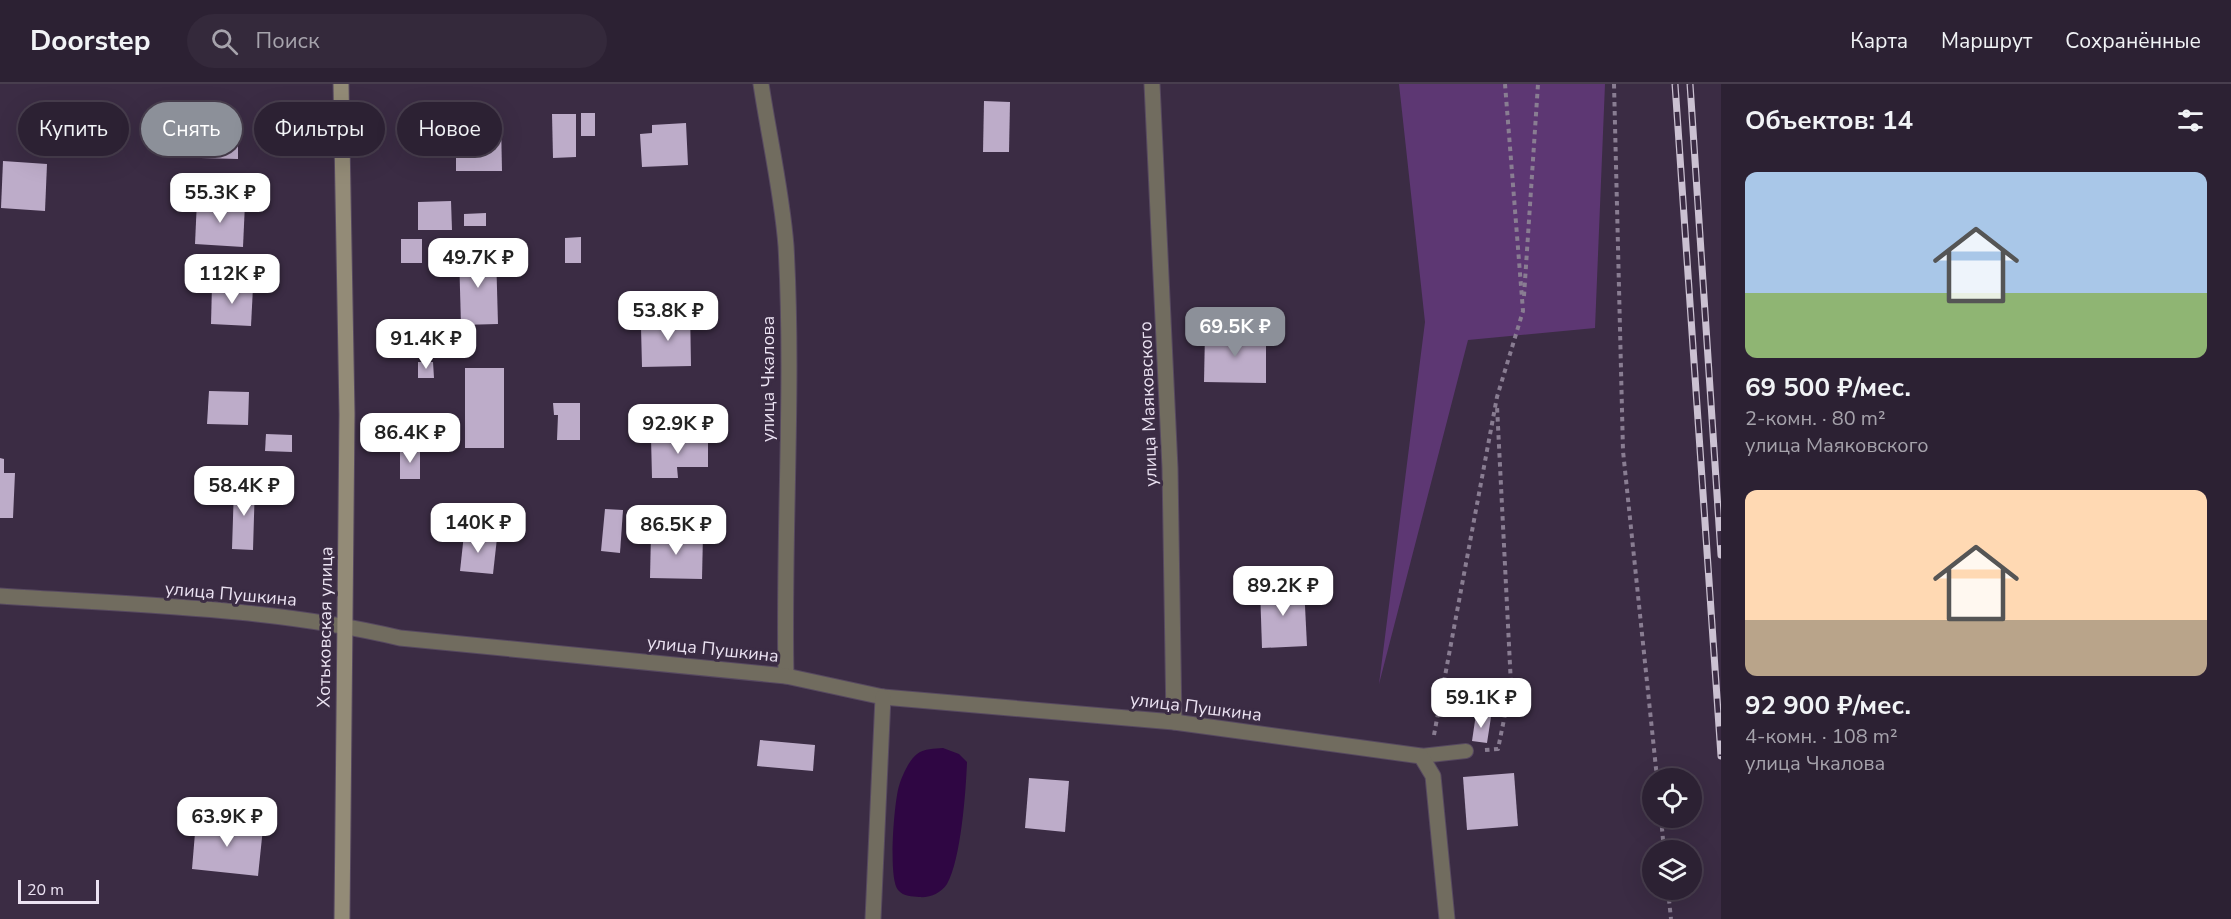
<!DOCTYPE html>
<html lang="ru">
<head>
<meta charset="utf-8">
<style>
  :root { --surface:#2c2133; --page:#34293b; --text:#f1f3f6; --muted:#a6a3ac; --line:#483e4e; --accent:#8c9099 }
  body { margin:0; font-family:"Nunito Sans",sans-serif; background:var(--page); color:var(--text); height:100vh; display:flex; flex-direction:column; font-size:22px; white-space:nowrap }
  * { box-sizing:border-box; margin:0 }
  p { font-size:20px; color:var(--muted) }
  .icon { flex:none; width:33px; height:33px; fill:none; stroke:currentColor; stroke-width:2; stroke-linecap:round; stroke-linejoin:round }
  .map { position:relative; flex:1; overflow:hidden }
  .drawer { display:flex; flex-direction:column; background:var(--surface); width:510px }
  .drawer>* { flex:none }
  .top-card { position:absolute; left:18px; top:18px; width:570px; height:54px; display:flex; gap:12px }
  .fabs { position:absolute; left:1642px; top:684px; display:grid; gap:12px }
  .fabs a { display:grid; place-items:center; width:60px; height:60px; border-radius:50%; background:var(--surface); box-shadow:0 6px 24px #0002,0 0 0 2px var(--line); font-size:30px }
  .scale { position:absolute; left:18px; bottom:15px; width:81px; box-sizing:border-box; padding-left:6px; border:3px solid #ebe2f2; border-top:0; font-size:16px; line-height:21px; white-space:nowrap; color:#ebe2f2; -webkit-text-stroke:4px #3b2c44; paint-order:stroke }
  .price { position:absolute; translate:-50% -51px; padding:0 14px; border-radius:12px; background:#fff; color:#222; font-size:20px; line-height:39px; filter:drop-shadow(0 2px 3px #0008) }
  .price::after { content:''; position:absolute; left:50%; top:36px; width:18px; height:14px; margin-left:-9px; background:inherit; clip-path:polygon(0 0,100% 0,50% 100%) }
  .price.active { background:var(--accent); color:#fff }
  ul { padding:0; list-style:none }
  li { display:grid; align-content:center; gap:12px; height:318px; padding:0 24px }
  li span { display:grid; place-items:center; height:186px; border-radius:12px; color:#555 }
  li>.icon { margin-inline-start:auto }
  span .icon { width:108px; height:108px; fill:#fffc; stroke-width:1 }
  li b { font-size:26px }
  h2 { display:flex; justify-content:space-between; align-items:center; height:72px; padding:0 24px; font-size:26px }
  .pill { padding:0 21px; border-radius:27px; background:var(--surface); box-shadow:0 6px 24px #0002,0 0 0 2px var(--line); font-size:21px; line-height:54px }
  .pill.active { background:var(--accent); color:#fff }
  header { display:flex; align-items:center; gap:36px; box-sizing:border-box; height:84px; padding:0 30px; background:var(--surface); border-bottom:2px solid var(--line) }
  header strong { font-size:28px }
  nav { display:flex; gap:33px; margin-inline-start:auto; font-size:21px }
  .search { width:420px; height:54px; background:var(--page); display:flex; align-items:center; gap:15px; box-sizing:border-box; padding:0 21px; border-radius:33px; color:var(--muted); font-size:22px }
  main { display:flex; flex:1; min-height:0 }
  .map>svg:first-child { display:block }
</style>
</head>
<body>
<header>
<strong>Doorstep</strong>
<div class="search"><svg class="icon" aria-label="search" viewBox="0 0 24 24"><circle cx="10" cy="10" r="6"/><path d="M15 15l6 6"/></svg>Поиск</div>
<nav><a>Карта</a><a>Маршрут</a><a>Сохранённые</a></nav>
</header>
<main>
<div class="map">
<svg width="1721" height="835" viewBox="0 0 1721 835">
  <rect width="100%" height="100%" fill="#3b2c44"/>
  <polygon fill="#5d3773" points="1399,0 1605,0 1595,244 1468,256 1379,600 1425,238"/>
  <path fill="#2f0643" d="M943 664 959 670 967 678C966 706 961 776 947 800 941 809 930 814 919 813 912 812 904 813 898 806 888 795 894 718 899 702 902 692 909 676 917 670 925 664 934 665 943 664Z"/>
  <g fill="#bdacc9">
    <polygon points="984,17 1010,18 1009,68 983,68"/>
    <polygon points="184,29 202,29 202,38 238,38 238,75 201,74 201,65 184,65"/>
    <rect x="581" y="29" width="14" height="23"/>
    <polygon points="552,30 576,30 576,73 553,74"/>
    <polygon points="456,38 501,38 502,87 456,87"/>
    <polygon points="686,39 688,81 642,83 640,50 652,49 652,41"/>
    <polygon points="3,77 47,80 45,127 1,124"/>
    <polygon points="197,116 245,119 243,163 195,160"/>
    <polygon points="451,117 452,146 418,146 418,118"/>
    <polygon points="486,129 486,142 464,142 464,130"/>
    <polygon points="581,153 581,179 565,179 565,154"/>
    <rect x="401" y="155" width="21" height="24"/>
    <polygon points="496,169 498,240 461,241 459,170"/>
    <polygon points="212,201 253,203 251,242 211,240"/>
    <polygon points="690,224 691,282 642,283 641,243 669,243 669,225"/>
    <polygon points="1205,248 1266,249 1266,299 1204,298"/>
    <polygon points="418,278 433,278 434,294 418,294"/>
    <rect x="465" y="284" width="39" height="80"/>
    <polygon points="209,307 249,308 248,341 207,340"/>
    <polygon points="553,319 580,319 580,356 557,356 558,331 554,331"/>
    <polygon points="266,350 292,351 292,368 265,367"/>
    <polygon points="708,352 708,383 677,383 678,394 652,394 651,353"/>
    <polygon points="420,365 420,395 400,395 400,366"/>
    <polygon points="0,374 4,375 4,389 15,389 13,434 0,434"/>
    <polygon points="241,399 255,399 253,466 232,465 234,403 241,404"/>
    <polygon points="605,425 623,426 620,469 601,467"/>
    <polygon points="651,449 703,450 702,495 650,494"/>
    <polygon points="464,450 497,454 493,490 460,487"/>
    <polygon points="1304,502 1307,562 1262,564 1260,504"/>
    <polygon points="1476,630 1491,633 1487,659 1472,657"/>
    <polygon points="760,656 815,661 813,687 757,682"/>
    <polygon points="1514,689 1518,742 1467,746 1463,693"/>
    <polygon points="1029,694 1069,697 1065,748 1025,744"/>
    <polygon points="196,737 263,744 258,792 192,785"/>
  </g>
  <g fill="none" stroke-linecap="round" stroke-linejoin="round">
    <g stroke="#574960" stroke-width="16">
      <polyline id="lane" points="1421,672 1466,667"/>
    </g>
    <g stroke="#574960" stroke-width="17">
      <g id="street">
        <path d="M761 0C769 53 782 109 786 162 794 305 783 449 786 592"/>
        <polyline points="1152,0 1170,384 1174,638"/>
        <path d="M0 512C133 521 270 523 400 554L786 592 883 613 1174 638 1421 672 1433 692 1447 835"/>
        <polyline points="873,835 883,613"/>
      </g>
    </g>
    <g stroke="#574960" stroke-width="17">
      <polyline id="secondary" points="341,0 347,330 342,835"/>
    </g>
    <g stroke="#897d92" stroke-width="4" stroke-dasharray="4.5 4.5" stroke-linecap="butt">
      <polyline points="1614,0 1623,367 1657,694"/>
      <polyline points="1524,212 1538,0"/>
      <polyline points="1434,651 1497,313 1523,227 1505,0"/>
      <polyline points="1485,666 1498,665 1511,601 1497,322"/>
      <polyline points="1661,734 1664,766"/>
      <polyline points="1668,806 1671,835"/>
    </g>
    <use href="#lane" stroke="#716c5f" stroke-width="14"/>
    <use href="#street" stroke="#716c5f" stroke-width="15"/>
    <use href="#secondary" stroke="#938b77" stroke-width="15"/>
    <g stroke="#cbc1d2" stroke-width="7">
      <g id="rail">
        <polyline points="1675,0 1721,672"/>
        <polyline points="1690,0 1721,471"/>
      </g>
    </g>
    <use href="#rail" stroke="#3b2c44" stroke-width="4.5" stroke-dasharray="14" stroke-linecap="butt"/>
  </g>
  <g text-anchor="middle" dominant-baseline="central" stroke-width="6" stroke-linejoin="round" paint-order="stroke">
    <g font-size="18" fill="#ebe2f2" stroke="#3b2c44">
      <text transform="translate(768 295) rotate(-90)">улица Чкалова</text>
      <text transform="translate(1148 320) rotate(-92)">улица Маяковского</text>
      <text transform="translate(231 510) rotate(5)">улица Пушкина</text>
      <text transform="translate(325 543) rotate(-89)">Хотьковская улица</text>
      <text transform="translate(713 565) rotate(6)">улица Пушкина</text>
      <text transform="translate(1196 623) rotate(7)">улица Пушкина</text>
    </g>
  </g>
</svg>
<div class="fabs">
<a><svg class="icon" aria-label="locate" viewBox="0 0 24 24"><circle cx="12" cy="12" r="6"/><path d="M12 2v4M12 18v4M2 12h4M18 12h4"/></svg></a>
<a><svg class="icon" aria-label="layers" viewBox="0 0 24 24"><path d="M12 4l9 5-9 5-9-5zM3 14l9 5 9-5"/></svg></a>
</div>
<div class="scale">20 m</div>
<b class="price" style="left:220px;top:140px">55.3K ₽</b>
<b class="price" style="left:478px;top:205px">49.7K ₽</b>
<b class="price" style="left:232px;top:221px">112K ₽</b>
<b class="price" style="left:668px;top:258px">53.8K ₽</b>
<b class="price active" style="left:1235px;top:274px">69.5K ₽</b>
<b class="price" style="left:426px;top:286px">91.4K ₽</b>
<b class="price" style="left:678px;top:371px">92.9K ₽</b>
<b class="price" style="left:410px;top:380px">86.4K ₽</b>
<b class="price" style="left:244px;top:433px">58.4K ₽</b>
<b class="price" style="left:478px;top:470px">140K ₽</b>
<b class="price" style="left:676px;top:472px">86.5K ₽</b>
<b class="price" style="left:1283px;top:533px">89.2K ₽</b>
<b class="price" style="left:1481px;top:645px">59.1K ₽</b>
<b class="price" style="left:227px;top:764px">63.9K ₽</b>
<div class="top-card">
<a class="pill">Купить</a>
<a class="pill active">Снять</a>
<a class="pill">Фильтры</a>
<a class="pill">Новое</a>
</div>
</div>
<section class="drawer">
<h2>Объектов: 14<svg class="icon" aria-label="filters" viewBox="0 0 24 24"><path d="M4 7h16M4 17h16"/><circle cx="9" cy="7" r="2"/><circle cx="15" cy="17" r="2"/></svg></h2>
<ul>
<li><span style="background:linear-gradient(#a9c7e8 65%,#8fb573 0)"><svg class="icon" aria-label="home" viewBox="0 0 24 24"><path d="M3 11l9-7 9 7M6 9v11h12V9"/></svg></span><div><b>69 500 ₽/мес.</b><p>2-комн. · 80 m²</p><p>улица Маяковского</p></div></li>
<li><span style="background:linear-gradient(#ffd9b3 70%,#b9a48a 0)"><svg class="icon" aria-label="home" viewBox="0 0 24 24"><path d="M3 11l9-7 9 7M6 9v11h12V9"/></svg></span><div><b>92 900 ₽/мес.</b><p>4-комн. · 108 m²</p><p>улица Чкалова</p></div></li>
</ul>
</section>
</main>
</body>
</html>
